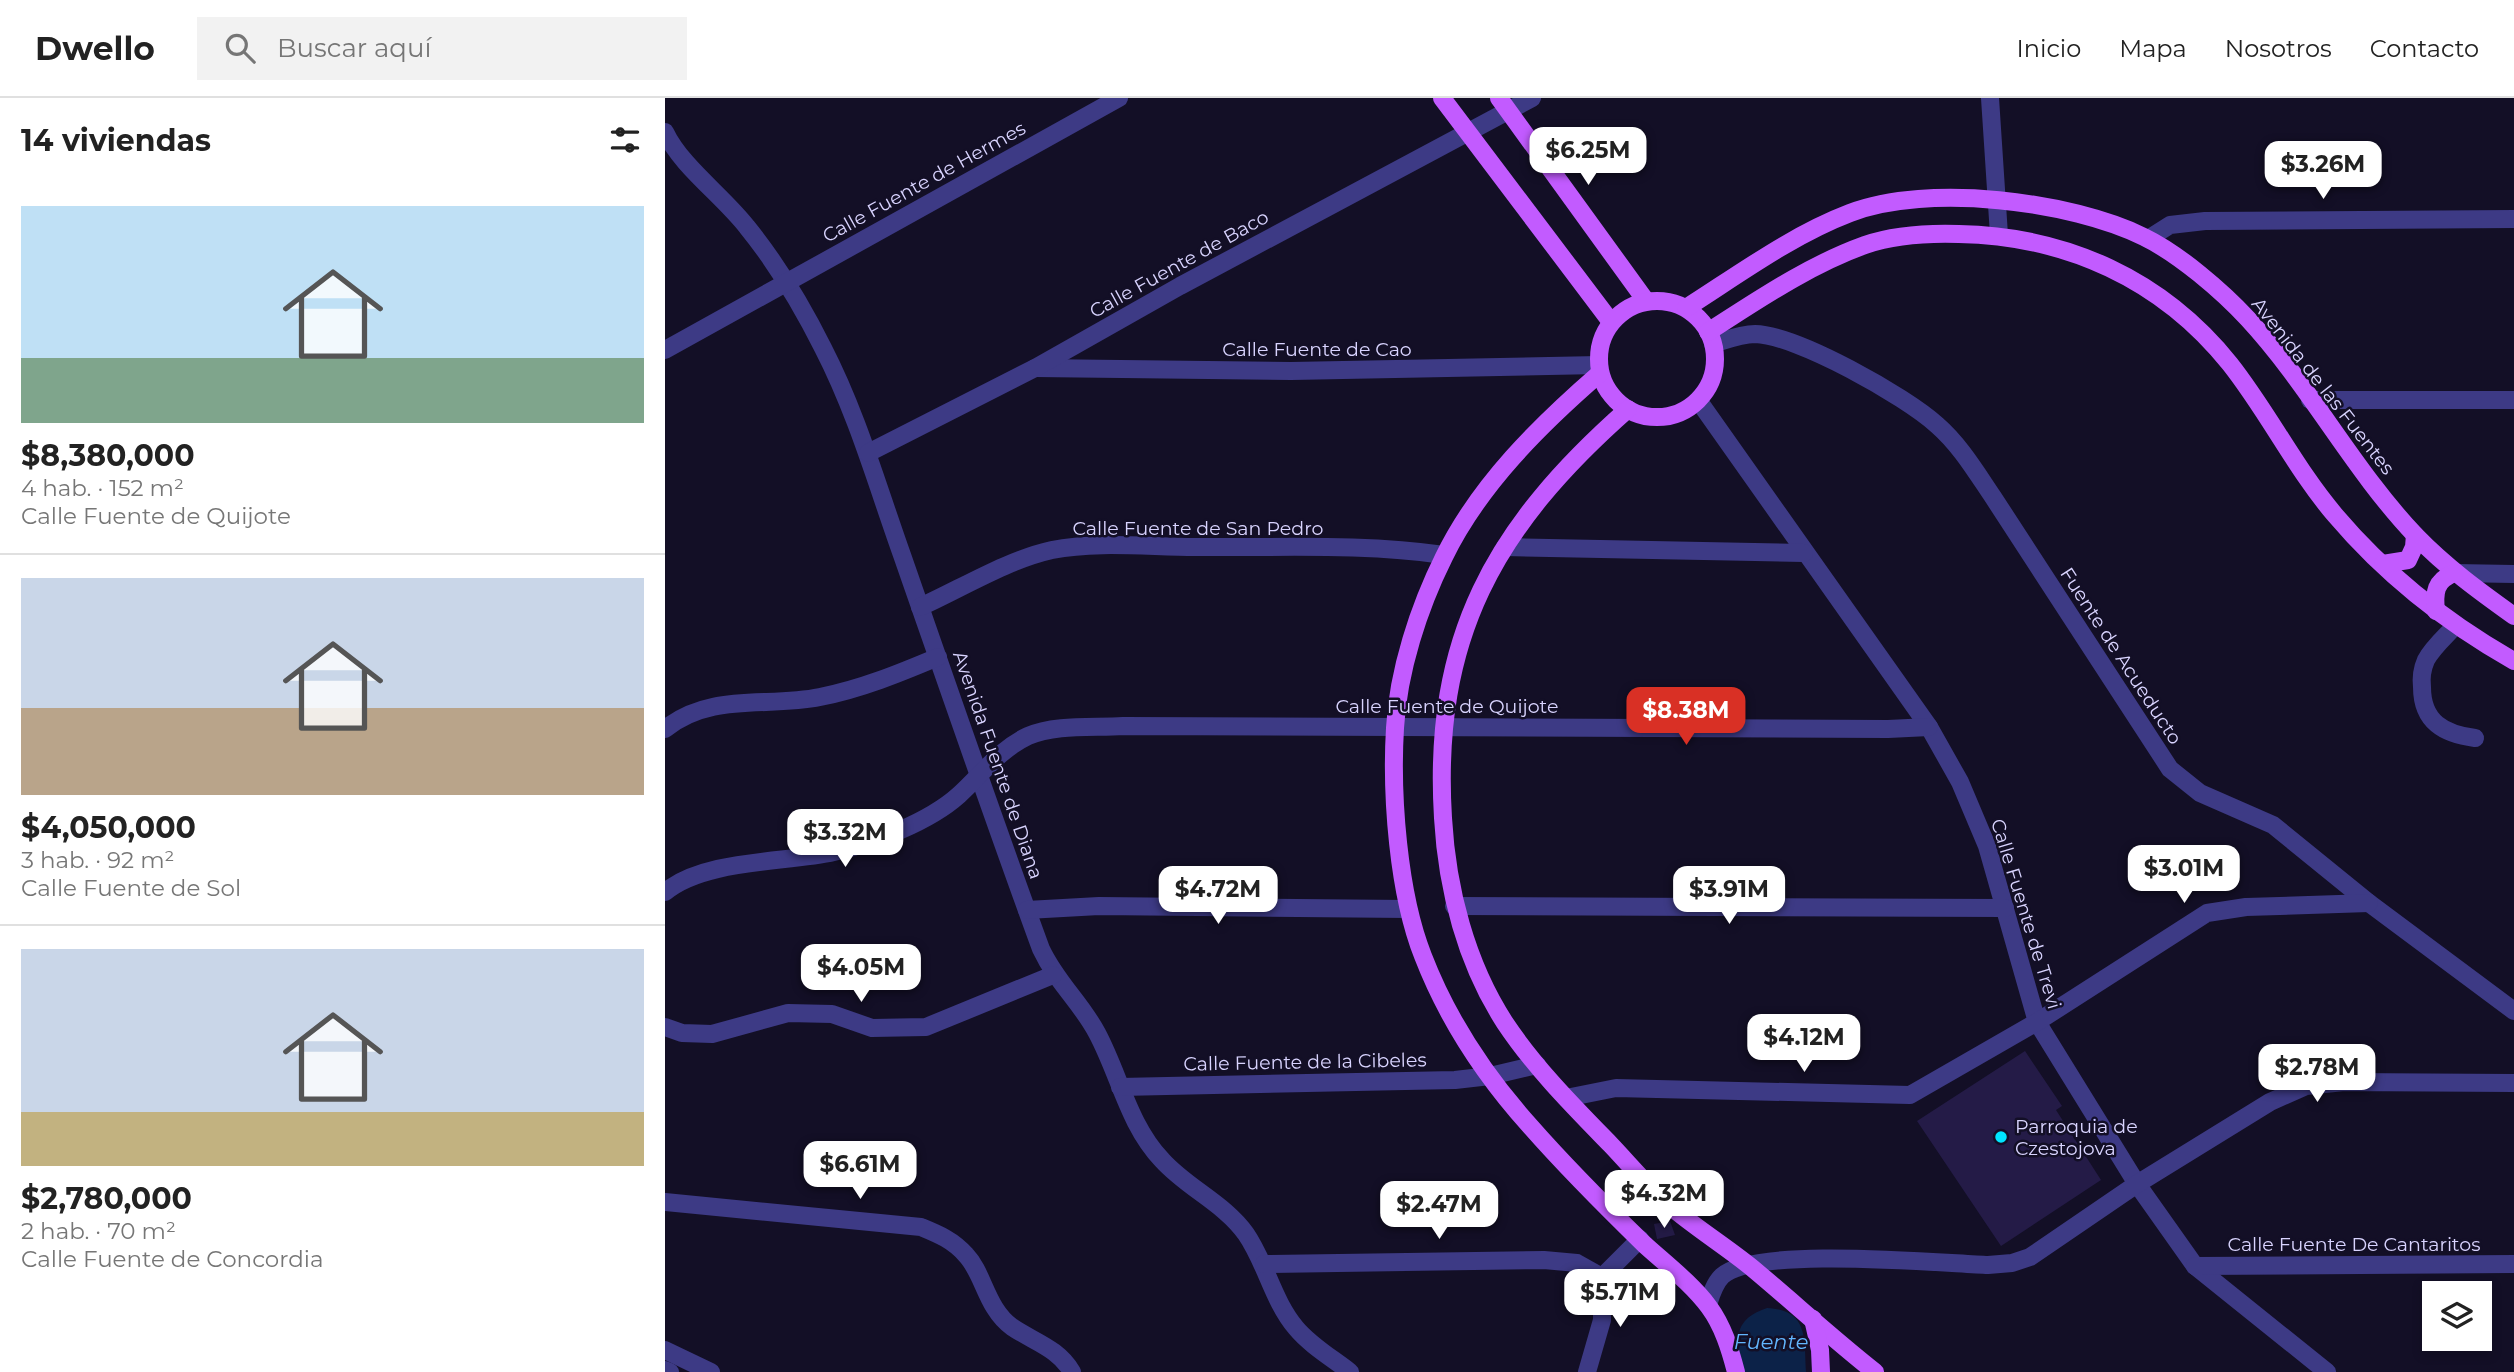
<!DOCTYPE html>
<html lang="es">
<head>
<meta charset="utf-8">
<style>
  :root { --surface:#fff; --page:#f2f2f2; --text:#222; --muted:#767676; --line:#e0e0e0; --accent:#d93025 }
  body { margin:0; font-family:Montserrat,sans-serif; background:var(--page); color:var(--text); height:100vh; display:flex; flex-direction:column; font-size:26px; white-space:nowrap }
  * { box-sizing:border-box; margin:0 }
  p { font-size:23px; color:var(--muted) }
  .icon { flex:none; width:38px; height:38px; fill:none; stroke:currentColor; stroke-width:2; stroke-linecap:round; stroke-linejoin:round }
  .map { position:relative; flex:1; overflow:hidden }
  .side { display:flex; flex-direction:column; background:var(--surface); width:665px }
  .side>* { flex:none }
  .tools { position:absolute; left:1757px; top:1183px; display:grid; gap:14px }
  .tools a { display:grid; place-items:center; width:70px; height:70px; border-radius:0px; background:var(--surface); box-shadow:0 4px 10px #0003; font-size:35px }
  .price { position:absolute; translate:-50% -60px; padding:0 16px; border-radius:14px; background:#fff; color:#222; font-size:23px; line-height:46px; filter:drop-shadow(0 2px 4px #0008) }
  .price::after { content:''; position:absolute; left:50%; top:42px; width:21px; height:16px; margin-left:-10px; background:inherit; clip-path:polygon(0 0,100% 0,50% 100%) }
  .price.current { background:var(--accent); color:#fff }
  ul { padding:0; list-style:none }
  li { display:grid; align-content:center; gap:14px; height:371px; padding:0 21px }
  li+li { border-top:2px solid var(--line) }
  li span { display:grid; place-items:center; height:217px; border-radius:0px; color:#555 }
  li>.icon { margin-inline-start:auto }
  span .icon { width:126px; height:126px; fill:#fffc; stroke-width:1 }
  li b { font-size:30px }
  h2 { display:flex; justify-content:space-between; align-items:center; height:84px; padding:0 21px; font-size:30px }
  header { display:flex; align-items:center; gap:42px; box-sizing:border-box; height:98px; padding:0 35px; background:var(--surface); border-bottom:2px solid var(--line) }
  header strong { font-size:33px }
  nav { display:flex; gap:38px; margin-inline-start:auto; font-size:24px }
  .search { width:490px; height:63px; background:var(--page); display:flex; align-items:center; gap:18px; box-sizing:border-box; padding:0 24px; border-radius:0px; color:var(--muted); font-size:26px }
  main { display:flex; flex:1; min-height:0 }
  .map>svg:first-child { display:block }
</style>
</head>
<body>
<header>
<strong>Dwello</strong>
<div class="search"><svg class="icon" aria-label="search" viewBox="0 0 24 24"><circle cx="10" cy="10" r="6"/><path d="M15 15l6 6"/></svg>Buscar aquí</div>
<nav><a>Inicio</a><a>Mapa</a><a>Nosotros</a><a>Contacto</a></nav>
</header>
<main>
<section class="side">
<h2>14 viviendas<svg class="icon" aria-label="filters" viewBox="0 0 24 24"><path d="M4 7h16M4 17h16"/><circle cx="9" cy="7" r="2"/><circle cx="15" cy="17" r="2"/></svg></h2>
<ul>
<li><span style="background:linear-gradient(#bfe0f5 70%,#7fa58c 0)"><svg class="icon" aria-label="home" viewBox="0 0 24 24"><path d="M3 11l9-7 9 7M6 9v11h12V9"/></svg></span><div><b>$8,380,000</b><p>4 hab. · 152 m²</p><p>Calle Fuente de Quijote</p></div></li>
<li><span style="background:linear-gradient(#c9d6e8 60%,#b9a48a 0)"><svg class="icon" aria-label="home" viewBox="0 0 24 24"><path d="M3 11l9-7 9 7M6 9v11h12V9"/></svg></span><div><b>$4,050,000</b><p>3 hab. · 92 m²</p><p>Calle Fuente de Sol</p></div></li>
<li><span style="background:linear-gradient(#c9d6e8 75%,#c2b280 0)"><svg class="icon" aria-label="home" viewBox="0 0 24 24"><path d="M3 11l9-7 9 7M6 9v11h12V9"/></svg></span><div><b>$2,780,000</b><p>2 hab. · 70 m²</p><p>Calle Fuente de Concordia</p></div></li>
</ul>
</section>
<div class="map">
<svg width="1849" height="1274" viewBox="0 0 1849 1274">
  <rect width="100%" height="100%" fill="#130f26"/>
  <path fill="#0c2248" d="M1102 1210C1144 1212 1139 1241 1141 1274H1079C1071 1244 1066 1222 1102 1210Z"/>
  <g fill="#241b47">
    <polygon points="1360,953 1397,1008 1391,1012 1436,1082 1336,1148 1252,1023"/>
    <polygon points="1005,1123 1010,1137 992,1141 989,1126"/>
  </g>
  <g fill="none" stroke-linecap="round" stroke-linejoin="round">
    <g stroke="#3d3a85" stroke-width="18">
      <polyline points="1325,0 1334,137"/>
      <path d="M0 34C16 68 58 98 82 129 112 166 137 208 158 250 192 316 212 387 237 457 283 589 328 720 376 851 392 885 415 903 432 935 455 978 463 1026 497 1062 522 1090 559 1105 581 1136 601 1165 608 1203 631 1230 645 1247 667 1260 685 1274"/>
      <polyline points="1483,141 1505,127 1540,123 1849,121"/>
      <path d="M1048 246C1061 242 1076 236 1090 236 1132 237 1240 298 1272 327 1295 347 1311 374 1328 399L1505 671 1535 695 1608 727 1704 805 1849 913"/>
      <polyline points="0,252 454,0"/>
      <polyline points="370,270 626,273 934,267"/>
      <polyline points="1033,302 1264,629 1295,684 1322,748 1372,924 1472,1086 1530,1168 1662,1274"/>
      <polyline points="1645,302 1849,302"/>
      <polyline points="203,355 370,270 515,188 867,0"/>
      <polyline points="840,449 1139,455"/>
      <polyline points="1789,475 1849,476"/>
      <path d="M255 509C297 490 342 462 387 452 432 443 484 449 530 449 612 450 698 445 779 457"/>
      <path d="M1790 528C1780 539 1768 549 1761 562 1757 571 1756 580 1757 589 1757 624 1779 636 1810 640"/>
      <path d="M0 631C46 594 102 610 155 599 196 591 235 575 273 559"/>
      <path d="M0 794C40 761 120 765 169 754 209 745 264 724 294 697 316 677 335 651 363 638 390 626 429 630 458 628L1223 631 1264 629"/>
      <polyline points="789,808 1340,810"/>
      <polyline points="362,812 434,808 743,811"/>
      <polyline points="0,929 17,935 47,936 123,915 167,916 207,930 261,929 388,877"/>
      <polyline points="455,989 790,982 825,978 872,967"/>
      <polyline points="901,1000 951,990 1245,997 1372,924 1542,815 1581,809 1704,805"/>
      <path d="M0 1104 256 1129C273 1136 288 1142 301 1157 319 1176 321 1210 347 1229 369 1244 393 1250 407 1274"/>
      <polyline points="599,1166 879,1162 912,1165 937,1179"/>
      <polyline points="1530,1168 1849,1166"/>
      <path d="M1043 1207C1046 1197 1049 1186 1057 1178 1089 1148 1273 1165 1323 1167L1347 1165 1365 1159 1472 1086 1605 1004 1641 988 1679 984 1849 985"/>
      <polyline points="0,1252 46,1274"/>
      <polyline points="0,1272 5,1274"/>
      <polyline points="922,1274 937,1222 937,1179 975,1141"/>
    </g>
    <g stroke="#c25bff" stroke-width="18">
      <polyline points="777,0 946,224"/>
      <polyline points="834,0 981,203"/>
      <circle cx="992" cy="261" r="58"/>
      <path d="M1021 210C1073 177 1127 137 1185 115 1263 85 1406 103 1479 139 1514 156 1557 193 1583 221 1645 288 1688 372 1751 438 1781 469 1814 493 1849 518"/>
      <path d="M1043 234C1093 202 1144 167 1200 147 1229 137 1263 135 1294 136 1401 138 1497 181 1565 266 1603 314 1630 370 1670 417 1720 476 1782 525 1849 563"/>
      <path d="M935 275C875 327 814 387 779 459 754 509 733 573 730 630 726 697 733 795 758 858 782 920 820 978 865 1028 901 1069 941 1109 980 1147 1001 1166 1027 1186 1044 1209 1058 1228 1065 1251 1071 1274"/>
      <path d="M963 311C829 429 767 540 778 720 782 791 801 865 840 925 870 970 909 1009 946 1047 965 1067 984 1090 1005 1108 1031 1130 1060 1148 1086 1169 1128 1204 1168 1241 1210 1274"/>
      <polyline points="1718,466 1743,462 1749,449 1750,437"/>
      <path d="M1771 513C1769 494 1770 483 1789 475"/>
      <polyline points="1148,1221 1155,1252 1156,1274"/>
    </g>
  </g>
  <circle fill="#00e5ff" stroke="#130f26" stroke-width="2.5" cx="1336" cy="1039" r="7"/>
  <g text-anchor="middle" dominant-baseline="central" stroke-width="5" stroke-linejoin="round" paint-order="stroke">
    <g font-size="19" fill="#d9d4ff" stroke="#130f26">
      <text transform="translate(259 84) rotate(-29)">Calle Fuente de Hermes</text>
      <text transform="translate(514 166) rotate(-29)">Calle Fuente de Baco</text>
      <text x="652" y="251">Calle Fuente de Cao</text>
      <text transform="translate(1658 288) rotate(52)">Avenida de las Fuentes</text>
      <text x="533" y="430">Calle Fuente de San Pedro</text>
      <text transform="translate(1456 558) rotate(57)">Fuente de Acueducto</text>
      <text x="782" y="608">Calle Fuente de Quijote</text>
      <text transform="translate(333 667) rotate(71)">Avenida Fuente de Diana</text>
      <text transform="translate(1361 816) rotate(73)">Calle Fuente de Trevi</text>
      <text transform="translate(640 964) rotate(-1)">Calle Fuente de la Cibeles</text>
      <text x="1689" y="1146">Calle Fuente De Cantaritos</text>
    </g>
    <g font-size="19" fill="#d9d4ff" stroke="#130f26" text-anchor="start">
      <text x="1350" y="1028">Parroquia de<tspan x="1350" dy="22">Czestojova</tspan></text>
    </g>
    <g font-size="21" font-style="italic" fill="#62b6ff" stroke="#130f26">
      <text x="1106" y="1243">Fuente</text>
    </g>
  </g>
</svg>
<div class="tools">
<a><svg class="icon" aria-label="layers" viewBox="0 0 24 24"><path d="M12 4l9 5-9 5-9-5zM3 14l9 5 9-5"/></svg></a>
</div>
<b class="price" style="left:923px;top:89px">$6.25M</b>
<b class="price" style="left:1658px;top:103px">$3.26M</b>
<b class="price current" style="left:1021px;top:649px">$8.38M</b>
<b class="price" style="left:180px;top:771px">$3.32M</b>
<b class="price" style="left:1519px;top:807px">$3.01M</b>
<b class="price" style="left:553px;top:828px">$4.72M</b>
<b class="price" style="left:1064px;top:828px">$3.91M</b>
<b class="price" style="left:196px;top:906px">$4.05M</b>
<b class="price" style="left:1139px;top:976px">$4.12M</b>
<b class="price" style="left:1652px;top:1006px">$2.78M</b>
<b class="price" style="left:195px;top:1103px">$6.61M</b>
<b class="price" style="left:999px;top:1132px">$4.32M</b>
<b class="price" style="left:774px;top:1143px">$2.47M</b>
<b class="price" style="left:955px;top:1231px">$5.71M</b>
</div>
</main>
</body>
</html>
